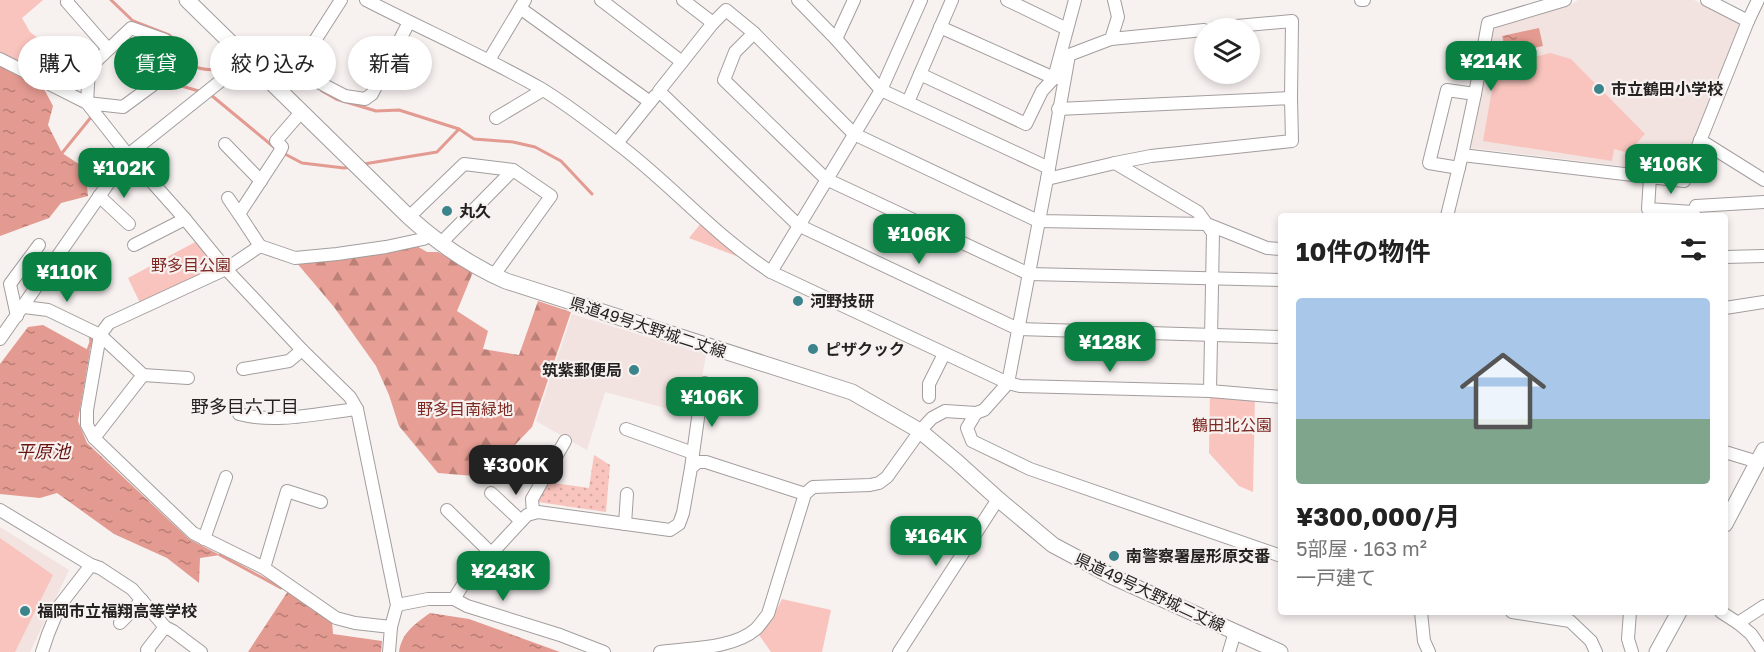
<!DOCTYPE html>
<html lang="ja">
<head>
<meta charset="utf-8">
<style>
  :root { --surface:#fff; --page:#f2f2f2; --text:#222; --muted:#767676; --line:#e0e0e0; --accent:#0b8043 }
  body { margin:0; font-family:"Golos Text","Noto Sans JP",sans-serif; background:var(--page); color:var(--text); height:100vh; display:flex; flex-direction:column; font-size:22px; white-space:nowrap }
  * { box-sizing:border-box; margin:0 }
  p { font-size:20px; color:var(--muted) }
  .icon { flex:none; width:33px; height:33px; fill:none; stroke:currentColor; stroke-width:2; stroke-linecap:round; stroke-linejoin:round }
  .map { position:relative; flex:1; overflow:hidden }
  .side { position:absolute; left:1278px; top:213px; width:450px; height:402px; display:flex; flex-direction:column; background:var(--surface); border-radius:6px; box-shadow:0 3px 9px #0003 }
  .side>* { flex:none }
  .banner { position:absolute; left:18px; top:36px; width:570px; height:54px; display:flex; gap:12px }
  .fabs { position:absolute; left:1194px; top:18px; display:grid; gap:12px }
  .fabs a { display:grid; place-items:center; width:66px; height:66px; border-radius:50%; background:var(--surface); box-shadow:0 3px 9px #0003; font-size:30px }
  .price { position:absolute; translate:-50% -51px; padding:0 14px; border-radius:12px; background:var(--accent); color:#fff; font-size:20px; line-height:39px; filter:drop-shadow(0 2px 3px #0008) }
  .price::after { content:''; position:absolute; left:50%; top:36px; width:18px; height:14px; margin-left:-9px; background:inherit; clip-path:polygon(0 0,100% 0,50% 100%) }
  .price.current { background:#222; color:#fff }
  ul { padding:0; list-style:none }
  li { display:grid; align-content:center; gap:12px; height:318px; padding:0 18px }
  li+li { border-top:2px solid var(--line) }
  li span { display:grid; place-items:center; height:186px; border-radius:6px; color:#555 }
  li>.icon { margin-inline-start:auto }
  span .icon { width:108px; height:108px; fill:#fffc; stroke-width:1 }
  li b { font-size:26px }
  h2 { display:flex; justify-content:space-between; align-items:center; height:72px; padding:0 18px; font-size:26px }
  .pill { padding:0 21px; border-radius:27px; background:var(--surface); box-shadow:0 3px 9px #0003; font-size:21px; line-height:54px }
  .pill.current { background:var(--accent); color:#fff }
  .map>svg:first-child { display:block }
</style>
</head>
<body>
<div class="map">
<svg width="1764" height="652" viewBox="0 0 1764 652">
  <defs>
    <pattern id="grass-dots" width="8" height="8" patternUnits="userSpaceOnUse" patternTransform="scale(1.5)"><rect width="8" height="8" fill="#f9c4bd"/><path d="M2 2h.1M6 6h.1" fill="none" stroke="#d5a8a2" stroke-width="1.8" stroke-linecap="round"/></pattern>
    <pattern id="forest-firs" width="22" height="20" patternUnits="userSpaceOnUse" patternTransform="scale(1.5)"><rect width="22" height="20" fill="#e79e94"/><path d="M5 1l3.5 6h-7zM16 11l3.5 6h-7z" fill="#bb8078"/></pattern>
    <pattern id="water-ripples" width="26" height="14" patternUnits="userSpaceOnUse" patternTransform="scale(1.5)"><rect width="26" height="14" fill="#e39a90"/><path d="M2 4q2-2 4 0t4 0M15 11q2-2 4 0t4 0" fill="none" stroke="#b87d75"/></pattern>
  </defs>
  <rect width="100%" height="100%" fill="#f7f1f0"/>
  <g fill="#f2e3e0">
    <polygon points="1578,0 1694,0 1741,25 1681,173 1471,148 1494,29 1572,4"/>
    <polygon points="572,314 706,355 698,398 689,396 687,404 673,400 669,409 605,392 587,450 536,421"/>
    <polygon points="0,527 69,570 30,652 0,652"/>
  </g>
  <polygon fill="url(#grass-dots)" points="594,455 610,465 606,512 538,502 547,482 589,488"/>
  <polygon fill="url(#forest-firs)" points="415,245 427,252 438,252 473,272 457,311 488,331 483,349 519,355 538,301 571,312 532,427 495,466 474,476 438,473 399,426 389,395 376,366 334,307 296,262"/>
  <g fill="#f9c4bd">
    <polygon points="0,0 43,0 22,18 30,32 76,68 79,98 0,59"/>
    <polygon points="1550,53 1571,59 1645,134 1628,153 1614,149 1612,161 1483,141 1496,67"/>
    <polygon points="702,222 744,259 689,238"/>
    <polygon points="201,239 226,269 142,307 128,278"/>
    <polygon points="1210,391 1255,396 1253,492 1239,486 1209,453"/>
    <polygon points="0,538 53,575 15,652 0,652"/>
    <polygon points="782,599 831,610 822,652 771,652 759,635 772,619"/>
  </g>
  <g fill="url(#water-ripples)">
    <polygon points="1539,28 1543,46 1507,54 1502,36"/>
    <polygon points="0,65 43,87 53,106 48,125 62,153 85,168 88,196 61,203 49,218 0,236"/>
    <polygon points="43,325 90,351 78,421 87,443 189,539 220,555 200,558 199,583 167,558 114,534 57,493 40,498 0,494 0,364 28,327"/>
    <polygon points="288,591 332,621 333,634 382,641 381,652 248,652"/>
    <path d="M430 613 469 619 560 652H399C402 632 415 624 430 613Z"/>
  </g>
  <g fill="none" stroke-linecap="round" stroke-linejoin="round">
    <g stroke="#e39a90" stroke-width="3">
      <path d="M111 0 133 21 169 35 173 38 182 63C210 73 217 71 245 63"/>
      <polyline points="254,60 269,57 292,70"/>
      <polyline points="168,82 202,92"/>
      <polyline points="322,91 336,99 376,111 399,110 459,129 474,139 513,142 535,147 561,161 592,194"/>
      <polyline points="211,95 275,148"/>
      <polyline points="62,153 92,116"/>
      <polyline points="283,153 302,163 344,168 352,167"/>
      <polyline points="364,164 437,152 459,129"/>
      <polyline points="88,350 91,342 90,335"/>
      <polyline points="220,555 281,588"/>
    </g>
    <g stroke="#a39e9d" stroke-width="14">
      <g id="minor">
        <polyline points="68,0 67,2 108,49"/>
        <path d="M366 0C424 30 484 56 540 88 565 103 595 126 618 144 671 184 715 236 771 272L1008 383 1020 386 1210 391"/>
        <polyline points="601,0 682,62"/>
        <polyline points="683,0 713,23 726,10 754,33 854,134 1038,221 1207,224 1267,248 1281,249"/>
        <polyline points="798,0 836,39 881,90 1049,168 1047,179 1115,163 1198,212 1213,233 1210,391 1281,397"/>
        <polyline points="1007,0 1067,29"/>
        <polyline points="1361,0 1364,0"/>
        <polyline points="1707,0 1748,21"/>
        <polyline points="520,8 650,102"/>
        <polyline points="713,23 659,91 798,225 1018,329 1281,337"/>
        <polyline points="1215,28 1292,21 1291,98"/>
        <polyline points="754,33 735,52 724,80 826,179 1029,274 1281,280"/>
        <polyline points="836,39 854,0"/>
        <polyline points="1111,39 1204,30"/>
        <polyline points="0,59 87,103 123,107 161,79 169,77 174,61 165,40 131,28 89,68 87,103 128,155 185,219 226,269 302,350 350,397 357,409 397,605 391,627 389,652"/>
        <polyline points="489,60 525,0"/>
        <polyline points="297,71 345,96 365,99 372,94 409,22"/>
        <polyline points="920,74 1026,124 1042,91 1054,78 940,27"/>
        <polyline points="1059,78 1054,78 1075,0"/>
        <polyline points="282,92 341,0"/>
        <polyline points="908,102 952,0"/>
        <polyline points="1058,109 1291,98 1292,141 1151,156 1115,163"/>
        <polyline points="302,111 276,141 282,147 279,153 239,214 260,246 226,269 109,323 100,335 87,410 87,425 94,438 193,533 264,568 336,618 355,623 391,627"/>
        <polyline points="496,118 543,90"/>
        <polyline points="1700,140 1764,180"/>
        <polyline points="617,143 655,96"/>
        <polyline points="225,144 261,181"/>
        <polyline points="1462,155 1475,94 1488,23 1565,0"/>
        <polyline points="1049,168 1069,55 1111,39 1118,17 1114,0"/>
        <polyline points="1459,168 1429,163 1447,90 1475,94"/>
        <polyline points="1650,177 1648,209 1693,212"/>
        <polyline points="99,196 129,224"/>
        <polyline points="228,198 239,214"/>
        <polyline points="1447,216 1462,155 1684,181 1748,21 1758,0"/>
        <polyline points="1692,216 1696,206 1764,202"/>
        <polyline points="409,217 464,164 513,170 551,196 494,275"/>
        <polyline points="440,244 513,170"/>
        <polyline points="134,245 185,219"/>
        <polyline points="260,246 295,258 337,254 386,247 423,239 430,236"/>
        <polyline points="1725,257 1764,256"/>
        <polyline points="771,272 881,90 921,0"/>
        <polyline points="24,307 48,310 100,335 143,375 188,378"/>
        <polyline points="1725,308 1764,302"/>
        <polyline points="17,316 10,284 39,245"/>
        <polyline points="0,339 128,155 223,79 253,65"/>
        <polyline points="243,369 289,361 302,350"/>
        <polyline points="929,397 929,384 944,354"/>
        <polyline points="976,413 967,428 972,441 1030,469 1281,556"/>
        <path d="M239 414C277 424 319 413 357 409"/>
        <polyline points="626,429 693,453"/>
        <polyline points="94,438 143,375"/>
        <polyline points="1725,452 1758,462"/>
        <polyline points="691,468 699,411 705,383"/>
        <polyline points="491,493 521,521"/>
        <polyline points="0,510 91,565 60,605 48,634 42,652"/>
        <polyline points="447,510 491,553"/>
        <polyline points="533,513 532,499 565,441"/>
        <polyline points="625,524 627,494"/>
        <polyline points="204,539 226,477"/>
        <polyline points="91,565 100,568 132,589 165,627 173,631 201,652"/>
        <polyline points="264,568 287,491 321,502"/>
        <polyline points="454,599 464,583 527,515 538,512 670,530 679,524 683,513 691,468 698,462 706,462 805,494"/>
        <polyline points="397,605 428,599 454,599 467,606 560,635 604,652"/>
        <polyline points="1421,612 1424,641 1429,652"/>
        <polyline points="1512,612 1570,621 1591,641 1596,652"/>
        <polyline points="1630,612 1628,639 1632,652"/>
        <polyline points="1721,612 1738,623 1764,606"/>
        <polyline points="120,623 142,600"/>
        <polyline points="1738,623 1751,634 1762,650 1764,648"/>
        <polyline points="149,652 147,650 165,627"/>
        <path d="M660 652C689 648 733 649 756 629 760 625 764 619 768 614L805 494 813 487 870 485 879 483 887 477 920 431 932 418 945 411 976 413 984 410 1008 383 1047 179"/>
        <polyline points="899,652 998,499"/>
        <polyline points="1229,652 1235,632"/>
      </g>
    </g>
    <g stroke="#a39e9d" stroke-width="17">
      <g id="major">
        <path d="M187 0 409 217C439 244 469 265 506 281L852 392 920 431 956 461 998 499 1053 545 1113 577 1280 652"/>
        <polyline points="1725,524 1764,450"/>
        <polyline points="1657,652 1679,612"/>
      </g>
    </g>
    <use href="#minor" stroke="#fff" stroke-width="12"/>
    <use href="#major" stroke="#fff" stroke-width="15"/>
  </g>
  <g fill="#3c848c" stroke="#f7f1f0" stroke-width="2">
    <circle cx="1599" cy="89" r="6"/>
    <circle cx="447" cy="211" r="6"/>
    <circle cx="798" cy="301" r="6"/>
    <circle cx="813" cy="349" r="6"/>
    <circle cx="634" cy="370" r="6"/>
    <circle cx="1114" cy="556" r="6"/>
    <circle cx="25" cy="611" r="6"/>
  </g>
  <g text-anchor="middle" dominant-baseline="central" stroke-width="4.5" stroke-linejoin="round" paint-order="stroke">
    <g font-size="16" font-weight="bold" fill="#242221" stroke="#f7f1f0" text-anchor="start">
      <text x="1611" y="89">市立鶴田小学校</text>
      <text x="459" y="211">丸久</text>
      <text x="810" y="301">河野技研</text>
      <text x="825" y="349">ピザクック</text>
      <text x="622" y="370" text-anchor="end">筑紫郵便局</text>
      <text x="1126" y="556">南警察署屋形原交番</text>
      <text x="37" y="611">福岡市立福翔高等学校</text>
    </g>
    <g font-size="16" fill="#7d2822" stroke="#f7f1f0">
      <text x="191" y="265">野多目公園</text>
      <text x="465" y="409">野多目南緑地</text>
      <text x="1232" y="425">鶴田北公園</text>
    </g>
    <g font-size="16" fill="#242221" stroke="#f7f1f0">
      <text transform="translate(648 327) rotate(18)">県道49号大野城二丈線</text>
      <text transform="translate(1150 592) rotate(25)">県道49号大野城二丈線</text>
    </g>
    <g font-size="18" fill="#242221" stroke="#f7f1f0">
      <text x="245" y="406">野多目六丁目</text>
    </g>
    <g font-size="18" font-style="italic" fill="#691411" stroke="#f7f1f0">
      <text x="43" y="451">平原池</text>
    </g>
  </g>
</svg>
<div class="fabs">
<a><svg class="icon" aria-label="layers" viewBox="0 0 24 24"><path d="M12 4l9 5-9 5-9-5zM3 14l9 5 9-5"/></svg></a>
</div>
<b class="price" style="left:1491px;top:92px">¥214K</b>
<b class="price" style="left:1671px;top:195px">¥106K</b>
<b class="price" style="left:124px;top:199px">¥102K</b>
<b class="price" style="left:919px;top:265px">¥106K</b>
<b class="price" style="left:67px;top:303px">¥110K</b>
<b class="price" style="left:1110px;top:373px">¥128K</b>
<b class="price" style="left:712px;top:428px">¥106K</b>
<b class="price current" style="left:516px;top:496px">¥300K</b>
<b class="price" style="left:936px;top:567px">¥164K</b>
<b class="price" style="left:503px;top:602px">¥243K</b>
<div class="banner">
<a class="pill">購入</a>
<a class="pill current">賃貸</a>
<a class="pill">絞り込み</a>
<a class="pill">新着</a>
</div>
<section class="side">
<h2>10件の物件<svg class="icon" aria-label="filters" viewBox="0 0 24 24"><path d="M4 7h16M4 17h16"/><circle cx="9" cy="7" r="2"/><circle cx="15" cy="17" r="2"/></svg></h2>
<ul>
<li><span style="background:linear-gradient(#a9c7e8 65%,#7fa58c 0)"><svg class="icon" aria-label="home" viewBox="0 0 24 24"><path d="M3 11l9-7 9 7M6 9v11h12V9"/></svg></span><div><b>¥300,000/月</b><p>5部屋 · 163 m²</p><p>一戸建て</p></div></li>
</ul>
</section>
</div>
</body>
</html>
